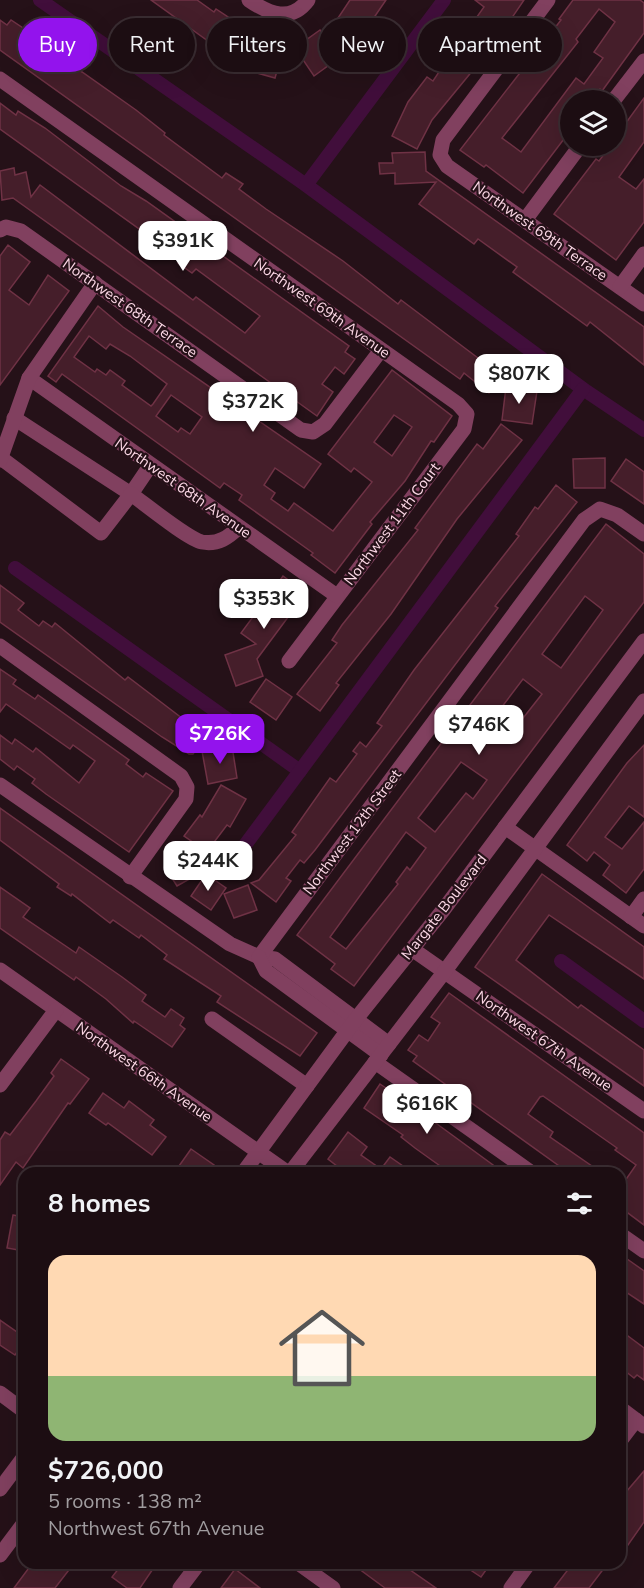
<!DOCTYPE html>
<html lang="en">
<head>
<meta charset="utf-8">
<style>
  :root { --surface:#1c0d12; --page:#291b20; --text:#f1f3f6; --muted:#a09c9f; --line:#3a2d32; --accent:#9313ed }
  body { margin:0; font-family:"Nunito Sans",sans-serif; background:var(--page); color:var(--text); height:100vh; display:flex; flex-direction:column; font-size:22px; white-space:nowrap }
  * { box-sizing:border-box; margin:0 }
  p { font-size:20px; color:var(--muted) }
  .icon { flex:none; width:33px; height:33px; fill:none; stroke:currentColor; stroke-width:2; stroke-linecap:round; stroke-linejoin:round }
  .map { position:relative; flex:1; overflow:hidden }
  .drawer { position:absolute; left:18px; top:1167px; width:608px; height:402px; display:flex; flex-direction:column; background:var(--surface); border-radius:18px; box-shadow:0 6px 24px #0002,0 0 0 2px var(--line) }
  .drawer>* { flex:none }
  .top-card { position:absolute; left:18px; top:18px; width:609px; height:54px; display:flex; gap:12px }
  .tools { position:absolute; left:560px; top:90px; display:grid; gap:12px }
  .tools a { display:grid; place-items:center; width:66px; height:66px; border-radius:50%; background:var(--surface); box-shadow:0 6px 24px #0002,0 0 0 2px var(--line); font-size:30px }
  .price { position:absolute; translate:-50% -51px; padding:0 14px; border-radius:12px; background:#fff; color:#222; font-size:20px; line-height:39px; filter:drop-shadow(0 2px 3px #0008) }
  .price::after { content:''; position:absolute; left:50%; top:36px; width:18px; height:14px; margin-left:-9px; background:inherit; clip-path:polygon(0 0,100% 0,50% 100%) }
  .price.current { background:var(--accent); color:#fff }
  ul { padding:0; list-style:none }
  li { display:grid; align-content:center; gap:12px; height:318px; padding:0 30px }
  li+li { border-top:2px solid var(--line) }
  li span { display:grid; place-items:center; height:186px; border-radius:18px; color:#555 }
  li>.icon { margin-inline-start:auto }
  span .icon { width:108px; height:108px; fill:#fffc; stroke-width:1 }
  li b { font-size:26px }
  h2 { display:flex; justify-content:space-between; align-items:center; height:72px; padding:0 30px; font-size:26px }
  .chip { padding:0 21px; border-radius:27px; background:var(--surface); box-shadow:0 6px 24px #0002,0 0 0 2px var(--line); font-size:21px; line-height:54px }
  .chip.current { background:var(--accent); color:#fff }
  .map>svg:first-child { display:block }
</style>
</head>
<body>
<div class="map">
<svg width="644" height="1588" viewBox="0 0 644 1588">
  <rect width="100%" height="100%" fill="#251118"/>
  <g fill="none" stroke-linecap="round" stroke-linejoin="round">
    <g stroke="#410e3b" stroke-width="14">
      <polyline points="40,0 306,185 583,389 644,430"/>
      <polyline points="306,185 444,0"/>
      <polyline points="15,568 300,771"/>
      <polyline points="234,860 583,389"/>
      <polyline points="561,961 644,1021"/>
    </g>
  </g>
  <g fill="#451e2a" stroke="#6f3245" stroke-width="1.5" fill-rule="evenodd">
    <polygon points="151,0 197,0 214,12 216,9 228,17 225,21 242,34 226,54"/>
    <polygon points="350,0 386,0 375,16 379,18 366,38 357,32 351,40 332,27"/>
    <polygon points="475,0 524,0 492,47 432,120 417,149 392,136 408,102 427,77 433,81 461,39 467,43 480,26 474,21 484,7"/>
    <path d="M573 0H640L644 3V33L602 91 600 89 591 100H570V131L523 193 486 165 484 167 460 150 561 20 559 19ZM599 9 615 22 594 52 603 58 584 84 576 78 521 152 502 138 578 42 576 39Z"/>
    <polygon points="0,20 7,25 11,20 26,30 24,33 55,57 82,72 136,110 165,133 164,135 222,178 226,173 243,184 239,189 266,209 343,261 398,304 401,300 482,361 485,356 503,370 503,374 489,393 464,373 460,379 0,50"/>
    <polygon points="320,30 340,57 314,76 295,48"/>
    <polygon points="251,37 284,46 275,78 250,71 253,63 244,60"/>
    <polygon points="644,98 644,142 619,177 636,189 644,179 644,222 616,260 554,214 596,159 599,161 610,146 615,146 615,138"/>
    <polygon points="0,103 16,115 18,111 45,128 121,186 146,201 349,346 345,352 355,359 344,374 335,367 322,384 333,392 317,416 13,198 2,200 0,171 14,168 15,175 26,172 31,197 40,185 193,300 196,297 245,333 260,316 196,269 192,273 178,263 181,259 0,129"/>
    <polygon points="425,152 426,171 644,327 644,365 590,322 587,326 513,272 517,267 478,239 474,244 419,204 436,182 395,184 395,173 380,174 379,163 393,163 392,153"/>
    <polygon points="8,245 30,262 9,290 29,305 48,275 69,291 0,385 0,256"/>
    <path d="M98 306 123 327 321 464 304 488 275 468 264 485 275 493 271 499 288 511 294 503 333 531 372 482 354 468 351 472 328 454 392 370 452 416 434 442 431 441 405 481 370 522 372 524 335 573 311 555 313 553 239 500 242 495 224 483 220 488 62 374 56 382 48 376ZM89 336 106 349 110 344 130 356 167 384 153 404 151 406 122 385 125 381 110 370 106 375 97 369 95 372 74 357ZM171 395 202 417 190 434 181 428 178 432 156 416ZM394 415 412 427 392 456 374 442Z"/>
    <polygon points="506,387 537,391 532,424 502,420"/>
    <polygon points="501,424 522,440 457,519 391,614 336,683 339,685 320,711 297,694 337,643 332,640 342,625 418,530 415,528 477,444 483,449"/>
    <polygon points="605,458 605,488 574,488 573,459"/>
    <polygon points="626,459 644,472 644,504 611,481"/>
    <polygon points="556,485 577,502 495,606 498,608 315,850 304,863 300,860 286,878 291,881 276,902 251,883 259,880 296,835 292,832 330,778 336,782 357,754 353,751 360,742 366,747 382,726 377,723 414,670 519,536 516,534 535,507 538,509"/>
    <path d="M606 524 644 554V602L354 986 331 969 335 964 297 935ZM585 596 603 610 561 668 542 654ZM523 679 542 694 520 722 501 708ZM461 762 487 780 473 799 466 793 435 832 418 818ZM406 832 426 848 410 870 407 867 396 882 398 884 346 949 330 937Z"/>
    <polygon points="283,576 306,593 257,659 263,676 236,686 225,655 256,644 241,633"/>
    <polygon points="0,585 24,603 18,610 39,626 43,621 52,627 55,623 125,680 128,677 191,725 195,719 210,730 193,754 189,754 162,737 0,622"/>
    <polygon points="0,669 16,680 13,684 35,699 38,695 129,760 126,764 143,777 146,773 173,791 129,852 46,794 32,783 35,779 17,766 14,770 0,759 0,735 12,744 15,739 33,752 36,748 79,783 95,761 73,745 70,749 6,704 0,712"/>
    <polygon points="266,679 292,697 276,720 250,702"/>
    <polygon points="644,745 644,817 629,806 605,837 622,849 644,822 644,869 626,893 603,875 610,865 594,852 587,861 567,845 627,763"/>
    <polygon points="232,746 237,778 208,784 202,751"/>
    <polygon points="221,785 246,799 230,827 227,825 199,862 204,871 177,886 170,875 176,872 168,858 194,843 184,836 200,815 202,817"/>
    <polygon points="0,808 317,1033 300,1056 217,1002 221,996 164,959 167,955 141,935 139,938 113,920 110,923 72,894 71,896 57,887 59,884 0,840"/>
    <polygon points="206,874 226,888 211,910 191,896"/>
    <polygon points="542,874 644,947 644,979 549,915 516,960 578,1008 581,1005 644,1050 644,1086 475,967"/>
    <polygon points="248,885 257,910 234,918 224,894"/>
    <polygon points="0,887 30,908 23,917 76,953 79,947 122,977 146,995 142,1001 165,1017 171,1009 184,1018 180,1025 185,1029 172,1047 134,1021 133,1023 106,999 76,977 74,980 0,928"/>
    <polygon points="449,993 644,1133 644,1225 620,1207 620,1188 636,1165 615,1150 617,1148 543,1096 540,1097 528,1114 553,1132 550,1137 602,1173 569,1173 413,1061 417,1056 408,1050 419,1035 428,1041 440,1023 431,1017"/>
    <polygon points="61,1059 89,1079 70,1104 68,1103 23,1168 16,1162 0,1185 0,1140 5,1132 10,1135 36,1101 54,1076 51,1073"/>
    <polygon points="380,1084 407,1102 504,1173 450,1173 415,1148 401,1137 403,1135 364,1108"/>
    <polygon points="103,1093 124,1108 129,1101 154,1120 150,1125 166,1137 152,1155 108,1123 106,1125 89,1113"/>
    <polygon points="348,1132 367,1147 361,1155 381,1169 390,1157 413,1173 346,1173 328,1159"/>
    <polygon points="191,1149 214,1165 209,1173 174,1173"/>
    <polygon points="13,1215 24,1217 24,1251 7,1248"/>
    <polygon points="620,1254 644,1271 644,1304 620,1288"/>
    <polygon points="0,1320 24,1337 24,1342 15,1355 0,1345"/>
    <polygon points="620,1330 644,1348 644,1380 637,1375 634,1378 620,1367"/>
    <polygon points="644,1471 644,1522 628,1545 620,1539 620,1499"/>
    <polygon points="41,1563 60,1563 69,1570 55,1588 14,1588 31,1565 36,1569"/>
    <polygon points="123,1563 157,1563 140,1588 127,1588 112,1577"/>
    <polygon points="351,1563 400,1563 436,1588 385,1588"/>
    <polygon points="460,1563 491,1563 481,1577"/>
    <polygon points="573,1563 608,1563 589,1588 554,1588"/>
    <polygon points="235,1569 260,1588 221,1588"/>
  </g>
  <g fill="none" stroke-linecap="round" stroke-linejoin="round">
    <g stroke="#81405f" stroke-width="15">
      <path d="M249 0C269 14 291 23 308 0"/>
      <polyline points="548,0 443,140 440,155 447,166 644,304"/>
      <polyline points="0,79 458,404 467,414 464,429 289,661"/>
      <polyline points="614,100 644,61"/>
      <polyline points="525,220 580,146"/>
      <polyline points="0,230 6,227 21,231 301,430 313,432 325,424 381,350"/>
      <polyline points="620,287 644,254"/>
      <polyline points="29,378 337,596"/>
      <polyline points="14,418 131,494 150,466"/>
      <path d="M1 458 101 533 131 494C145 504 188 539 202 542 218 545 229 537 239 527"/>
      <polyline points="0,460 29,378 95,283"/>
      <polyline points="0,646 181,776 187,787 186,799 130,877"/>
      <polyline points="0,785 230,944 259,957 275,959 389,1044"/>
      <polyline points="505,827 644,926"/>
      <polyline points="631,917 644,899"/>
      <polyline points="412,949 644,1111"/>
      <polyline points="259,957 584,520 600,509 617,515 644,534"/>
      <polyline points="259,957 266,971 381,1055"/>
      <polyline points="0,970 288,1173"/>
      <polyline points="212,1019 307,1086"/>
      <polyline points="375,1062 532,1173"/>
      <polyline points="0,1085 56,1010"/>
      <polyline points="243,1173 356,1019 444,909 644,641"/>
      <polyline points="290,1173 445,971 644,701"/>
      <polyline points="620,1234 644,1251"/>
      <polyline points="0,1393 24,1411"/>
      <polyline points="620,1408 644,1426"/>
      <polyline points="620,1441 636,1420"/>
      <polyline points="0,1489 24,1457"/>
      <polyline points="0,1555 24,1523"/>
      <polyline points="298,1563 333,1588"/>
      <polyline points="180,1588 199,1563"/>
      <polyline points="511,1588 529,1563"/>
    </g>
  </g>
  <g text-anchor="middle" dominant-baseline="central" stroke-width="4.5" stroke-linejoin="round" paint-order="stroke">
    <g font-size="15" fill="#fcd8e6" stroke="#251118">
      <text transform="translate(540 231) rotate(35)">Northwest 69th Terrace</text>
      <text transform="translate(130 308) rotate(35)">Northwest 68th Terrace</text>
      <text transform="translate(322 308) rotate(35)">Northwest 69th Avenue</text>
      <text transform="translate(183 488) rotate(35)">Northwest 68th Avenue</text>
      <text transform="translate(392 524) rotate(-53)">Northwest 11th Court</text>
      <text transform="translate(352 832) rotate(-53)">Northwest 12th Street</text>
      <text transform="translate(444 907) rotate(-52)">Margate Boulevard</text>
      <text transform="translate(544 1041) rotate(35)">Northwest 67th Avenue</text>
      <text transform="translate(144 1072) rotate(35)">Northwest 66th Avenue</text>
    </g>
  </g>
</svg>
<div class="tools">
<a><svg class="icon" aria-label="layers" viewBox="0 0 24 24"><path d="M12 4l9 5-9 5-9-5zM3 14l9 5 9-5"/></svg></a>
</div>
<b class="price" style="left:183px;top:272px">$391K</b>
<b class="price" style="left:519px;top:405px">$807K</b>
<b class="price" style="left:253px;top:433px">$372K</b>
<b class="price" style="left:264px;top:630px">$353K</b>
<b class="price" style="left:479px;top:756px">$746K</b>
<b class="price current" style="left:220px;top:765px">$726K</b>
<b class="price" style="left:208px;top:892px">$244K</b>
<b class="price" style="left:427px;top:1135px">$616K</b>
<div class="top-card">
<a class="chip current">Buy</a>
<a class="chip">Rent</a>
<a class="chip">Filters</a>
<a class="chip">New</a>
<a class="chip">Apartment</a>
</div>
<section class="drawer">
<h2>8 homes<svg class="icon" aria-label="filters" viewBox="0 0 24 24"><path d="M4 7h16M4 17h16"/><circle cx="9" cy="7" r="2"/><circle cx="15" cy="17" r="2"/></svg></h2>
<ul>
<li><span style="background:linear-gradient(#ffd9b3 65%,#8fb573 0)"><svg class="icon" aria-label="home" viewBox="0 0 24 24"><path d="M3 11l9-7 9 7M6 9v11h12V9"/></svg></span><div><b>$726,000</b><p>5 rooms · 138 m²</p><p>Northwest 67th Avenue</p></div></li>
</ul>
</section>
</div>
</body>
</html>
